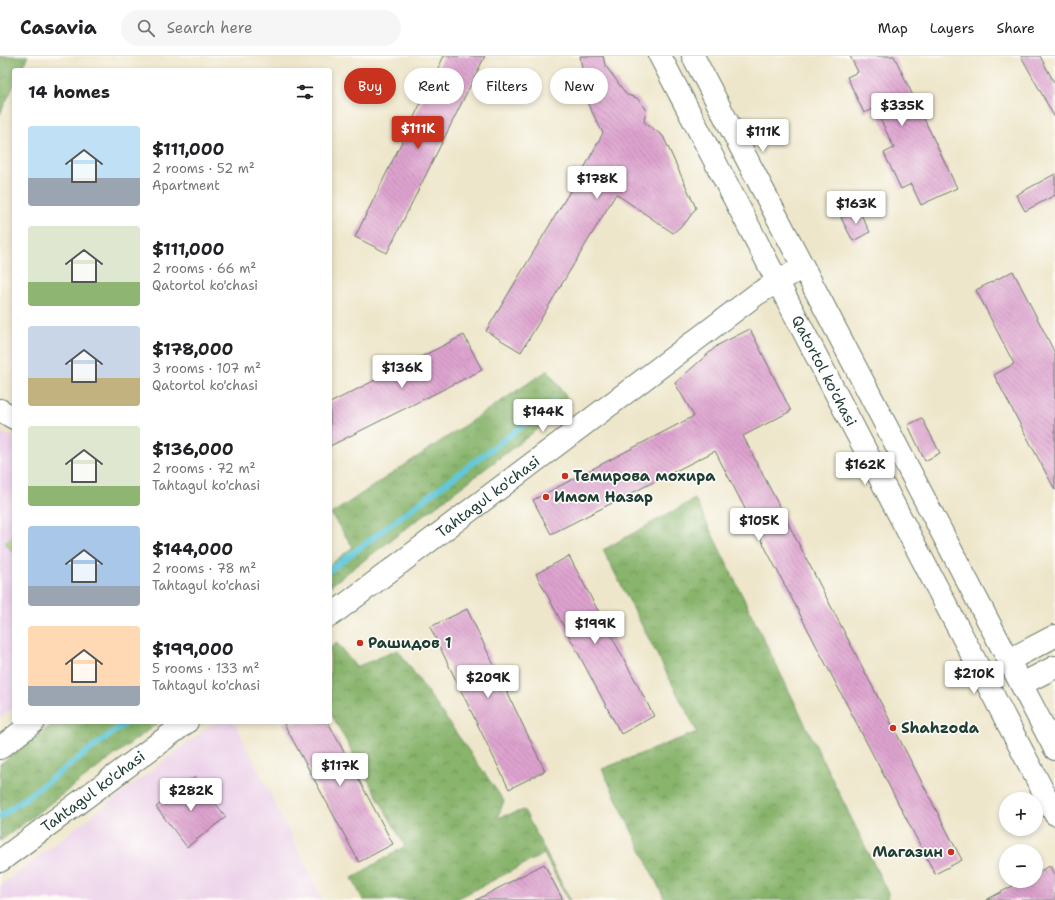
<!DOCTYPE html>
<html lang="en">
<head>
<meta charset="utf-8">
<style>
  :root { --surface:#fff; --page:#f6f6f6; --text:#202124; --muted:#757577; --line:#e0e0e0; --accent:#c8321e }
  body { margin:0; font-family:"Shantell Sans",sans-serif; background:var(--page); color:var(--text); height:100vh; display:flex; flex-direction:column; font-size:15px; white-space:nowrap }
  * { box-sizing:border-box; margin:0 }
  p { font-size:13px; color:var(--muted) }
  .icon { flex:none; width:22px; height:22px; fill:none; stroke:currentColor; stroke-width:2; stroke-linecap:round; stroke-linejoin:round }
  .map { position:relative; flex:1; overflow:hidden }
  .sheet { position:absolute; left:12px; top:12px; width:320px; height:656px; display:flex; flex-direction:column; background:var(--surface); border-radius:4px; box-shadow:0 2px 6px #0003 }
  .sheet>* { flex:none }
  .hud { position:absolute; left:344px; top:12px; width:380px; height:36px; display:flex; gap:8px }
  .fabs { position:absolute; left:999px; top:736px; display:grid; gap:8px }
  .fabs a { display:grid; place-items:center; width:44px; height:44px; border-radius:50%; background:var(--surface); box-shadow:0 2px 6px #0003; font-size:20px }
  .price { position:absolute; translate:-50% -34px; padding:0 9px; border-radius:4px; background:#fff; color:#222; font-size:13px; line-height:26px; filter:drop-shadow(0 1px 2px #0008) }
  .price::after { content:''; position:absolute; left:50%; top:24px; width:12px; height:9px; margin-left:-6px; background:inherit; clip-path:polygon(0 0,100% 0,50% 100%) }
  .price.on { background:var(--accent); color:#fff }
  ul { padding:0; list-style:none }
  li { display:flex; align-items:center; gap:12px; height:100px; padding:0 16px }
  li span { display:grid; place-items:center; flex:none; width:112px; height:80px; border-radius:4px; color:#555 }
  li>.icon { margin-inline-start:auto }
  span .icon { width:48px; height:48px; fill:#fffc; stroke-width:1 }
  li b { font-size:17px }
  h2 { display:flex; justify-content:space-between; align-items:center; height:48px; padding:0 16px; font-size:17px }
  .tag { padding:0 14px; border-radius:18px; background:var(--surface); box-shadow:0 2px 6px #0003; font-size:14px; line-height:36px }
  .tag.on { background:var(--accent); color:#fff }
  header { display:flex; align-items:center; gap:24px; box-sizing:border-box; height:56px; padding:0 20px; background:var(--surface); border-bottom:1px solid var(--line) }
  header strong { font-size:19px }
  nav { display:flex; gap:22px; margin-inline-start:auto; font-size:14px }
  .search { width:280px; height:36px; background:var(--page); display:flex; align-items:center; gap:10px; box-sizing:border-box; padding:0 14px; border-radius:22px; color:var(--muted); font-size:15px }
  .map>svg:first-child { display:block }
</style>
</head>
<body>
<header>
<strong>Casavia</strong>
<div class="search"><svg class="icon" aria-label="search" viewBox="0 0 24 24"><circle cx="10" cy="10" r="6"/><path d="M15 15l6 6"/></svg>Search here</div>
<nav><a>Map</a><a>Layers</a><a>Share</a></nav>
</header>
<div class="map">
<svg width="1055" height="844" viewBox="0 0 1055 844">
  <defs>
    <pattern id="forest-crowns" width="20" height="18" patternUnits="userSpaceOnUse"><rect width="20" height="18" fill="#88b46c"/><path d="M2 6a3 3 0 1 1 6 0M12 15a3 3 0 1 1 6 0" fill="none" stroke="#6f945a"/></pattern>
    <pattern id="building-back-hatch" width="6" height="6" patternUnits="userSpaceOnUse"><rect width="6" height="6" fill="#dea3cf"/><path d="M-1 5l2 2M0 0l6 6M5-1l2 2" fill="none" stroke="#b386a9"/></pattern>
  </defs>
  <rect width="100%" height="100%" fill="#fdfcf7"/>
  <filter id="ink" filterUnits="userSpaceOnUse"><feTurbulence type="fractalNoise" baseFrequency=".025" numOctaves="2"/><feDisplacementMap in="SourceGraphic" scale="8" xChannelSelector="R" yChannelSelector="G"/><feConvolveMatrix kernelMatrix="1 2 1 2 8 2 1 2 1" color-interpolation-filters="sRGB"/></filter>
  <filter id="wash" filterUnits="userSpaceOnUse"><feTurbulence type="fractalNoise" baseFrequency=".012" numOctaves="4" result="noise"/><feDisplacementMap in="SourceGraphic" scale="16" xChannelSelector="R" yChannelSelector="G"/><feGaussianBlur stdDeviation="0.9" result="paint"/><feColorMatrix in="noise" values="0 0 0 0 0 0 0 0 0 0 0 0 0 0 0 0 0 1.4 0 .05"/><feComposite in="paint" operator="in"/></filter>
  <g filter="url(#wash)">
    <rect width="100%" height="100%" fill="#eee6ca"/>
    <g fill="#ecd1ea">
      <polygon points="0,376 14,382 14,651 0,662"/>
      <polygon points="215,666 234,666 323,844 0,844 0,830"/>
    </g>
    <g fill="url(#forest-crowns)" stroke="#547850">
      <polygon points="0,0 28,0 21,14 14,14 14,29 0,58"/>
      <polygon points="548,314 571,348 330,530 330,509 353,491 331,458"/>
      <polygon points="695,443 889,839 886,844 665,844 602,713 697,676 603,494"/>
      <polygon points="337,587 356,611 398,594 504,745 497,762 524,754 570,844 568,844 544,798 455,844 363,844 352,822 405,790 330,656 330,592"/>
      <polygon points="56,666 159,666 0,785 0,708"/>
    </g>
    <polygon fill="#abd27c" stroke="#658858" points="14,479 14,497 5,486"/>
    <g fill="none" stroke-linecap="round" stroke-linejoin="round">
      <g stroke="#60c8dc" stroke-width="6">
        <polyline points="330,514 553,347"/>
        <polyline points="0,761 127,666"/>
      </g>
    </g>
    <g id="blocks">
      <g fill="url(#building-back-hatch)">
        <polygon points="444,0 485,0 387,197 355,181"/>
        <polygon points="580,0 603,0 605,9 627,39 637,42 646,53 644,66 663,80 696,152 686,166 673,177 616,138 521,296 486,275 587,107 603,77 580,33 585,32"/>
        <polygon points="850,0 894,0 957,132 921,149 911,128 901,133 884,97 894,92 885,73 875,52 864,57 847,21 858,16"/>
        <polygon points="1021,0 1040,0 1055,28 1055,62"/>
        <polygon points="1055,118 1055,139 1025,155 1016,139"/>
        <polygon points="858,153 870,176 853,185 841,162"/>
        <polygon points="1013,215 1055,297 1055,434 994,319 1014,308 976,234"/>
        <polygon points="750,273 791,355 743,380 962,804 935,818 715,395 551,478 533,444 694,360 675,327 718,289"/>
        <polygon points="464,279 482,314 330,390 330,347"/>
        <polygon points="922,362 940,397 925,405 908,369"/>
        <polygon points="569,500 654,660 621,678 536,518"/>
        <polygon points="467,553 545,715 509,733 430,571"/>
        <polygon points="283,666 328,666 393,788 359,806"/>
        <polygon points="195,721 226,761 187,791 156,751"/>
        <polygon points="544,808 563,844 476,844"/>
        <polygon points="1050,810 1055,820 1055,844 986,844 1022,825 1036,825 1036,817"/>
      </g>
    </g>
  </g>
  <g filter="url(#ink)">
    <use href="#blocks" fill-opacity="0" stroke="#677868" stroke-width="1"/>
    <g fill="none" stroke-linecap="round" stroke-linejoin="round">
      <g stroke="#677868" stroke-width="24">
        <g id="street">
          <polyline points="0,354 14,362"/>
          <path id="s1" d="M330 560 757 238 803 211"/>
          <polyline points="1009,604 1055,580"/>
          <polyline points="1022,628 1055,611"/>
          <polyline points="0,692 34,666"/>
          <path id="s2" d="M0 805 187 666"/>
        </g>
      </g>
      <g stroke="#677868" stroke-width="24">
        <g id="secondary">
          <path id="s3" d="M660 0 1055 758"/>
          <polyline points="693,0 1055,693"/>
        </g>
      </g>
      <use href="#street" stroke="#fff" stroke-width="22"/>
      <use href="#secondary" stroke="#fff" stroke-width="22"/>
    </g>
  </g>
  <g fill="#c8321e" stroke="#fdfcf7" stroke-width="1.5">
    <circle cx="565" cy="420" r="4"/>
    <circle cx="546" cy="441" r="4"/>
    <circle cx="360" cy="587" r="4"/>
    <circle cx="893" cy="672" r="4"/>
    <circle cx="951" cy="796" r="4"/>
  </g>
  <g text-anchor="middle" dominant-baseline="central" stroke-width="3.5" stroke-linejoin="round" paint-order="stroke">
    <g font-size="15" fill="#1f3d34" stroke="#fdfcf7">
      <text stroke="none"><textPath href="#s3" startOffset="355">Qatortol ko'chasi</textPath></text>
      <text stroke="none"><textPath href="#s1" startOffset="198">Tahtagul ko'chasi</textPath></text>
      <text stroke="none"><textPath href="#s2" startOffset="116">Tahtagul ko'chasi</textPath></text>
    </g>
    <g font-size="15" font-weight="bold" fill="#1f3d34" stroke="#fdfcf7" text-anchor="start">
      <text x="573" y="420">Темирова мохира</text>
      <text x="554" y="441">Имом Назар</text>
      <text x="368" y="587">Рашидов 1</text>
      <text x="901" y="672">Shahzoda</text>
      <text x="943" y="796" text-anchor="end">Магазин</text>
    </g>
  </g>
</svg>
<div class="fabs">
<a>+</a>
<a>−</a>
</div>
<b class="price" style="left:902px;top:71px">$335K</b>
<b class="price on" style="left:418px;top:94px">$111K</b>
<b class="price" style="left:763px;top:97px">$111K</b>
<b class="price" style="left:597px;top:144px">$178K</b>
<b class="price" style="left:856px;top:169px">$163K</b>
<b class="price" style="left:402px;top:333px">$136K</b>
<b class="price" style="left:543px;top:377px">$144K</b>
<b class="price" style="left:865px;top:430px">$162K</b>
<b class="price" style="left:759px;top:486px">$105K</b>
<b class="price" style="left:595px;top:589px">$199K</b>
<b class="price" style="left:974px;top:639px">$210K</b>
<b class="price" style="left:488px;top:643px">$209K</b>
<b class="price" style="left:340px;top:731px">$117K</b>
<b class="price" style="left:191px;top:756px">$282K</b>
<div class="hud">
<a class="tag on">Buy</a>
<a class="tag">Rent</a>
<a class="tag">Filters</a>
<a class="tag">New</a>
</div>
<section class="sheet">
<h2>14 homes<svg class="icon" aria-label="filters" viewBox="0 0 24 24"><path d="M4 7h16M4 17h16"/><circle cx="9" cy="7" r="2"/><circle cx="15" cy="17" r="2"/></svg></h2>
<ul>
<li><span style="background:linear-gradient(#bfe0f5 65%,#9aa5b1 0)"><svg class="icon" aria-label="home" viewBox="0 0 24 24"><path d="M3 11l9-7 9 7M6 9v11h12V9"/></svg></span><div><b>$111,000</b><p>2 rooms · 52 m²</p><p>Apartment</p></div></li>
<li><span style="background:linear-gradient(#dfe7d0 70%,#8fb573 0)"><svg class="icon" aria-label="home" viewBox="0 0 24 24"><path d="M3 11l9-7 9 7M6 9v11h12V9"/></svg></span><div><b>$111,000</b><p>2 rooms · 66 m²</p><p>Qatortol ko'chasi</p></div></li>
<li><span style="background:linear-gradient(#c9d6e8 65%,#c2b280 0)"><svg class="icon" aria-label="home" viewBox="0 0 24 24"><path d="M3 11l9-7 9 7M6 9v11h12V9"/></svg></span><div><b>$178,000</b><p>3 rooms · 107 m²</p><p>Qatortol ko'chasi</p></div></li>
<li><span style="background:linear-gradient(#dfe7d0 75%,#8fb573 0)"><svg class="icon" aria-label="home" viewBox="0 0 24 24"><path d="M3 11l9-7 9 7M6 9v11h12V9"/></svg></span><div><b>$136,000</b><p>2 rooms · 72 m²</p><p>Tahtagul ko'chasi</p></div></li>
<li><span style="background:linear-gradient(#a9c7e8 75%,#9aa5b1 0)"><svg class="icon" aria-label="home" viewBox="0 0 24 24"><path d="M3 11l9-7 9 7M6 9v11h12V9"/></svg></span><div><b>$144,000</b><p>2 rooms · 78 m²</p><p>Tahtagul ko'chasi</p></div></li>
<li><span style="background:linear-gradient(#ffd9b3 75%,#9aa5b1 0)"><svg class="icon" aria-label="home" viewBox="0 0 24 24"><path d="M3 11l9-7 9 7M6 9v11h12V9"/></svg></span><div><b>$199,000</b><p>5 rooms · 133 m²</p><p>Tahtagul ko'chasi</p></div></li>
</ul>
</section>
</div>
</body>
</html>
